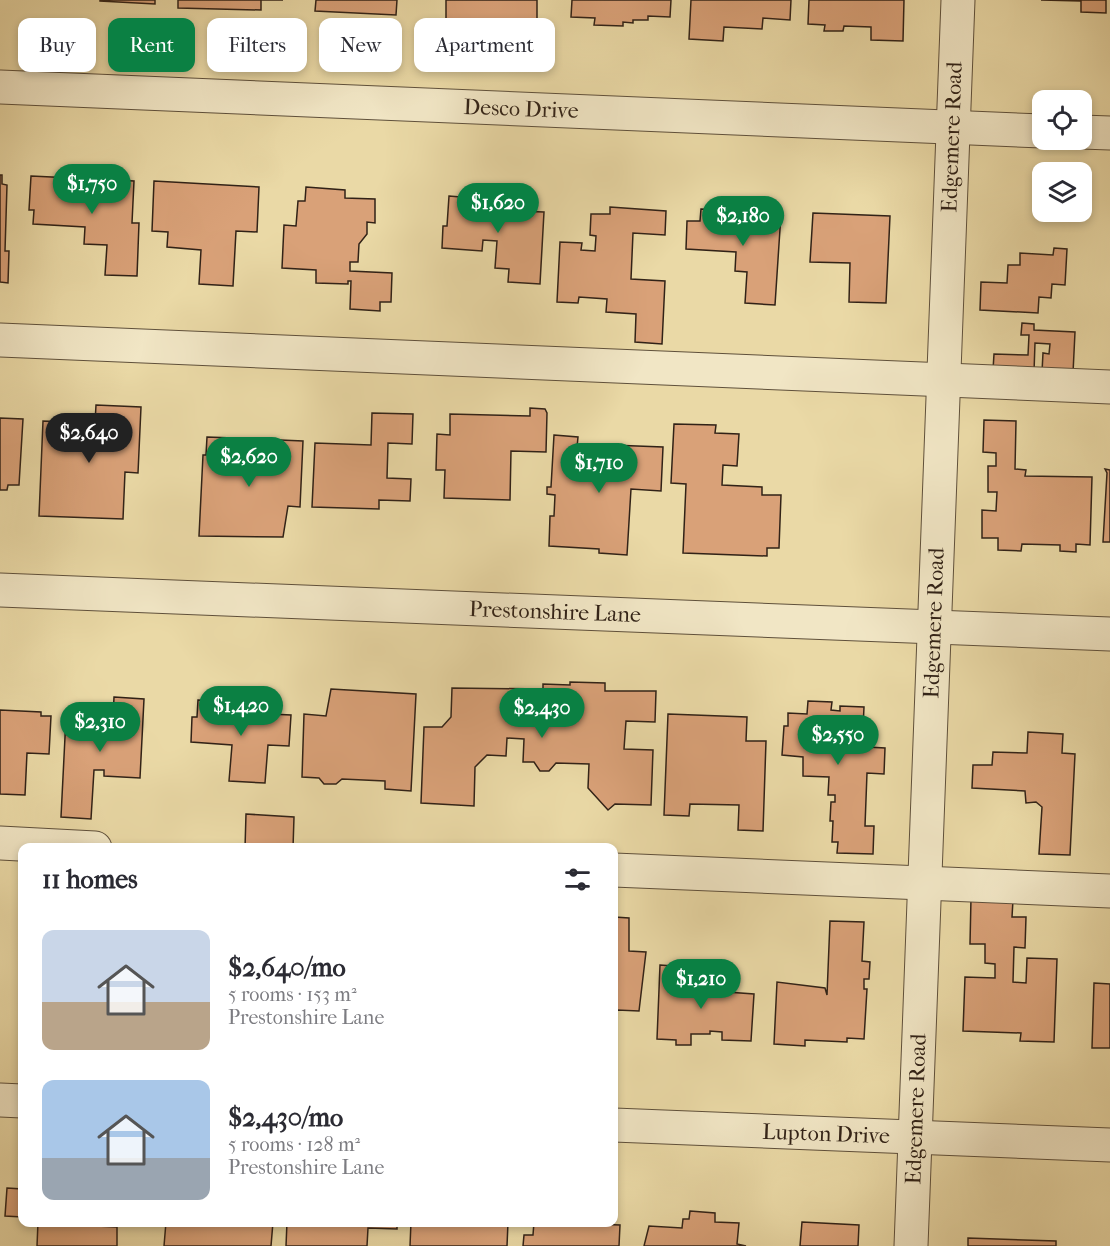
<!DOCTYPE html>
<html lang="en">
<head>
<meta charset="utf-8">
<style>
  :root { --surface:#fff; --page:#f7f7f7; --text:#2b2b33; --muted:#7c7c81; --accent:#0b8043 }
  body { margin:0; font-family:"IM FELL French Canon",serif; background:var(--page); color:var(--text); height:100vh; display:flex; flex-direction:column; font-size:22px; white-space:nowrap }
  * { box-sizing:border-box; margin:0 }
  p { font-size:20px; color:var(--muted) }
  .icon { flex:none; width:33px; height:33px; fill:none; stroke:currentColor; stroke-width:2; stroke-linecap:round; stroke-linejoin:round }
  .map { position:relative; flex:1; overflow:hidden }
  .side { position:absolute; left:18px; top:843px; width:600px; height:384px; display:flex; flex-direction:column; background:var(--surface); border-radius:12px; box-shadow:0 3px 9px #0003 }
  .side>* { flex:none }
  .hud { position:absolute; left:18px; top:18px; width:600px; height:54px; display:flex; gap:12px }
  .fabs { position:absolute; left:1032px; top:90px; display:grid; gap:12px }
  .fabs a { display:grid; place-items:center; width:60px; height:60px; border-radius:12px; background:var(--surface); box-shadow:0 3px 9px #0003; font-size:30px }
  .price { position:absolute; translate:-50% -51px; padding:0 14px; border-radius:21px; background:var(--accent); color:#fff; font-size:20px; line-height:39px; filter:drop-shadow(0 2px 3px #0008) }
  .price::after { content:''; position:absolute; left:50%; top:36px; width:18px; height:14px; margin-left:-9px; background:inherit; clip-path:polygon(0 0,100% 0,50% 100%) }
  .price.selected { background:#222; color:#fff }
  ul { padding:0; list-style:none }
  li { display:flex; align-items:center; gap:18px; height:150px; padding:0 24px }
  li span { display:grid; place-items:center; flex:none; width:168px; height:120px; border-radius:12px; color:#555 }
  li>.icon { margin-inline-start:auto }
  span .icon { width:72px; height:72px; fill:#fffc; stroke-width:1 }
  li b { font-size:26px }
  h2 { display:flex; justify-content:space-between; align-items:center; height:72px; padding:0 24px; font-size:26px }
  .chip { padding:0 21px; border-radius:12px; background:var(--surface); box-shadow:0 3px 9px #0003; font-size:21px; line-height:54px }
  .chip.selected { background:var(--accent); color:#fff }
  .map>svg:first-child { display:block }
</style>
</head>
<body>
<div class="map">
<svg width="1110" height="1246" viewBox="0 0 1110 1246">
  <rect width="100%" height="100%" fill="#ead9a6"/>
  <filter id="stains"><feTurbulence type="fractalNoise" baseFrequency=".00333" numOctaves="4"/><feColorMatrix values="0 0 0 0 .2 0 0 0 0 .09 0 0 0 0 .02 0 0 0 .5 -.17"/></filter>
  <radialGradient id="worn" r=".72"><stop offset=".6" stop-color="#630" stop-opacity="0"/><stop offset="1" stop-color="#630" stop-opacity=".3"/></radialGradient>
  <g fill="#d9a178" stroke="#312217" stroke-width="1.5">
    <polygon points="100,0 155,0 155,4 100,1"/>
    <polygon points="178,0 283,0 261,0 261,10 178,8"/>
    <polygon points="316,0 397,0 396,15 315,11"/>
    <polygon points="446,0 537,0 537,23 446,21"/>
    <polygon points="572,0 671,0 670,17 648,16 648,20 633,20 633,23 623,22 623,26 594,25 595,18 571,17"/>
    <polygon points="691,0 791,0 790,20 763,18 762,29 724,27 723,41 689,39"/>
    <polygon points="809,0 904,0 903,41 871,40 871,27 844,26 843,31 824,31 825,25 808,24"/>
    <polygon points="1041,0 1106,0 1106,13 1081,12 1081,1"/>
    <polygon points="0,175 2,175 2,184 7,185 5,251 9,251 8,283 0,282"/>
    <polygon points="31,176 134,181 132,223 139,223 137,276 105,275 107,245 84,244 85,227 33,224 34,210 29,210"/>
    <polygon points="154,181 259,187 257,232 236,231 233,286 199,284 201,250 167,247 168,232 152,231"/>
    <polygon points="306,187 345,190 345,198 375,199 375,223 367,222 367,234 359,244 358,262 350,262 350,271 392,273 391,302 380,302 380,311 350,309 351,281 348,281 348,284 316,283 316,270 282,268 284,225 296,226 298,201 305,201"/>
    <polygon points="449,196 518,202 517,211 544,212 540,284 508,282 509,269 495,268 497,241 483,240 482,251 442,248 443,226 447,226"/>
    <polygon points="610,207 666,211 665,235 633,233 631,279 665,281 662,344 635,342 636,314 606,312 607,299 579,297 578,303 557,302 560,242 582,243 581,250 595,251 596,236 590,235 591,214 610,214"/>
    <polygon points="701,209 781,214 775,305 745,303 747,272 735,271 736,252 686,249 687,221 700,221"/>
    <polygon points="813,213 890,216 886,303 849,302 850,263 810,262"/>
    <polygon points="1054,248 1067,249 1065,285 1052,284 1051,298 1039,297 1038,313 980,310 981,282 1007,283 1008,265 1020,265 1020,253 1053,255"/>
    <polygon points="1022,323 1034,324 1034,330 1075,332 1073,373 1042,372 1043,353 1049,354 1050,344 1035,343 1034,372 993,370 994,354 1028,355 1029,335 1021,335"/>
    <polygon points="96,405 141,407 138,473 125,472 123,519 39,516 43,421 95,423"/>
    <polygon points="530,408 545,409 547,413 546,452 511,451 510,500 444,498 445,470 436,470 437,434 450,435 450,414 530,416"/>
    <polygon points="372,413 413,414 412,444 388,443 387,478 411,479 410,501 379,500 379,509 312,507 315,443 371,445"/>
    <polygon points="0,418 23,419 19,485 8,485 7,490 0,490"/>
    <polygon points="984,420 1016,421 1015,469 1026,470 1025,476 1092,477 1090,545 1076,544 1076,552 1060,551 1060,545 1022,544 1021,551 998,550 998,538 982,538 982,510 996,511 997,492 988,492 988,466 996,466 996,453 983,452"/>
    <polygon points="674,424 716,425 715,433 739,434 737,466 723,465 722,485 762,487 762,495 781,495 779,548 767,548 767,556 683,553 686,484 671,483"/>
    <polygon points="554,435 578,437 576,458 610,460 611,445 663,447 661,491 631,489 627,555 599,553 599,549 549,546 550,516 554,516 555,495 547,494 547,487 551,487"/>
    <polygon points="207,437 233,438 232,457 257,457 257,439 303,441 300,507 288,506 283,537 199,536 203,455 206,455"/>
    <polygon points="1105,469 1110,470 1110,542 1103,542 1107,473"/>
    <polygon points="570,682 605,683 605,691 656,691 655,722 626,721 624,749 653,750 651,805 615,804 608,810 588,788 589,764 556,763 549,771 540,771 534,762 523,762 524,739 507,738 506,756 487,755 475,767 474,806 421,803 424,727 442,727 451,717 452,688 543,689 543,684 570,685"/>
    <polygon points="331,689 416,694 411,791 385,789 385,781 342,779 336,784 324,784 319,778 302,777 304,714 326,716"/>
    <polygon points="114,697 144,699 140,778 104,776 104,770 94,770 91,819 61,817 66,717 113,719"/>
    <polygon points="198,700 230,702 229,712 291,715 289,746 268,745 265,783 229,781 232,745 191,742 192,717 197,717"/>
    <polygon points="808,701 832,702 831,710 840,711 840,706 864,707 863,728 868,729 867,747 885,748 884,774 867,773 865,826 874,826 873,854 837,853 838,842 832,842 833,821 830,821 831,802 835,802 835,795 828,795 829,777 803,776 803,757 782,755 784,726 788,726 788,713 807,714"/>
    <polygon points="0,710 41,712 41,716 51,716 49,754 27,753 25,795 0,794"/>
    <polygon points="668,714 747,717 746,741 766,741 763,831 738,830 739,805 690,804 689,816 664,815"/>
    <polygon points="1028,732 1063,734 1062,753 1075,754 1070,855 1039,854 1042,807 1036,802 1026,803 1025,791 972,788 973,765 992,765 993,752 1027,753"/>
    <polygon points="246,814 294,817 293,848 245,848"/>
    <polygon points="971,898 1013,900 1012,917 1026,917 1025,948 1014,947 1013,982 1026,983 1027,958 1057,959 1054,1042 1020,1041 1021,1033 963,1031 965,977 995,978 995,964 985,963 985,944 970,944"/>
    <polygon points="614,917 629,918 629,951 646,952 639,1011 617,1010 616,1031 614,1030"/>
    <polygon points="830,921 864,922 862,961 870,962 869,979 864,979 864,989 867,989 864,1039 847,1038 847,1042 805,1040 805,1046 774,1044 777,982 825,988 827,995"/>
    <polygon points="660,965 685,967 684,987 727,989 727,992 754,994 751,1041 722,1040 722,1032 710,1031 710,1034 691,1034 691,1045 676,1045 676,1040 657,1039"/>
    <polygon points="1094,983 1110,984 1110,1048 1092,1048"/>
    <polygon points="7,1188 22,1189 22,1217 5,1216"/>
    <polygon points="690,1211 715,1213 715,1222 739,1223 737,1244 746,1246 644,1246 649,1226 682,1228 683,1219 689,1219"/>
    <polygon points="38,1222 97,1222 97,1226 117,1227 117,1246 37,1246"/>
    <polygon points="166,1222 273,1222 271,1246 164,1246"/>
    <polygon points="287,1222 397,1222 397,1229 368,1228 367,1246 286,1246"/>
    <polygon points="411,1222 508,1222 507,1246 410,1246"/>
    <polygon points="534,1222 620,1225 619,1246 523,1246 524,1235 533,1235"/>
    <polygon points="802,1222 859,1225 858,1246 800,1246"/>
    <polygon points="968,1238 1056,1241 1056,1246 968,1246"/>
  </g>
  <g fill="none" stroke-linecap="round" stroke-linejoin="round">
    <g stroke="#5f503b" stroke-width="35">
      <g id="minor">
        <polyline points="0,87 1042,131"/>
        <polyline points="1082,132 1110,133"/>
        <polyline points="0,340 1110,387"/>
        <polyline points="0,590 1110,634"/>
        <polyline points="0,843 95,848"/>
        <polyline points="614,870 1110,891"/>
        <polyline points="0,1100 22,1101"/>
        <polyline points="614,1125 1110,1145"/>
        <polyline points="911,1246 958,0"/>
      </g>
    </g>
    <use href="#minor" stroke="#f1e6c5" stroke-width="33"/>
  </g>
  <g text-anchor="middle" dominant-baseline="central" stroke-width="4.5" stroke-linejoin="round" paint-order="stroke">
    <g font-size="22" fill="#312217" stroke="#f1e6c5">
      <text transform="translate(521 109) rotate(2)">Desco Drive</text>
      <text transform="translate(952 137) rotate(-88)">Edgemere Road</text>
      <text transform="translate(555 612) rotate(2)">Prestonshire Lane</text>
      <text transform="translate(934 623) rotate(-88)">Edgemere Road</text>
      <text transform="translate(916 1109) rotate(-88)">Edgemere Road</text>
      <text transform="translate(826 1134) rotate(2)">Lupton Drive</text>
    </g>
  </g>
  <rect width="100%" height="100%" filter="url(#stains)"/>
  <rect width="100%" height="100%" fill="url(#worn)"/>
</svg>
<div class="fabs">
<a><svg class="icon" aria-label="locate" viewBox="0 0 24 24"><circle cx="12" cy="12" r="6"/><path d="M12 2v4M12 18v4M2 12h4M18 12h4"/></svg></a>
<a><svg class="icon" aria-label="layers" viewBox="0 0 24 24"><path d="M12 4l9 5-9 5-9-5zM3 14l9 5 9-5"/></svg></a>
</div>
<b class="price" style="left:92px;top:215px">$1,750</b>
<b class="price" style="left:498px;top:234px">$1,620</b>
<b class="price" style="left:743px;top:247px">$2,180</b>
<b class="price selected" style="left:89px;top:464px">$2,640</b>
<b class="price" style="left:249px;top:488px">$2,620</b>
<b class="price" style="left:599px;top:494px">$1,710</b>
<b class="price" style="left:241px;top:737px">$1,420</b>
<b class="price" style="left:542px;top:739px">$2,430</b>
<b class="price" style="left:100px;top:753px">$2,310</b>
<b class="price" style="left:838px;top:766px">$2,550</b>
<b class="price" style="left:701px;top:1010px">$1,210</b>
<div class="hud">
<a class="chip">Buy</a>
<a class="chip selected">Rent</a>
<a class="chip">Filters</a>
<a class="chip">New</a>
<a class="chip">Apartment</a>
</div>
<section class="side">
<h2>11 homes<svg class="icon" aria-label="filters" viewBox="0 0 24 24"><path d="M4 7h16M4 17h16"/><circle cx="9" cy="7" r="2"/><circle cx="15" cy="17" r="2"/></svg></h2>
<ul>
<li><span style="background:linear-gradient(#c9d6e8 60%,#b9a48a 0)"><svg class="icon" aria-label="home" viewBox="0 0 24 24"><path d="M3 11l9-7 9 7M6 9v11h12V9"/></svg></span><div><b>$2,640/mo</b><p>5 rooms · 153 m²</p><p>Prestonshire Lane</p></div></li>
<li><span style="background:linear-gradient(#a9c7e8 65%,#9aa5b1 0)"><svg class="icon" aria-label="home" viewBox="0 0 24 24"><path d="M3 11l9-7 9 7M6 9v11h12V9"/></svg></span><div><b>$2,430/mo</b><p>5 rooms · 128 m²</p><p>Prestonshire Lane</p></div></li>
</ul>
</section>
</div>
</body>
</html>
